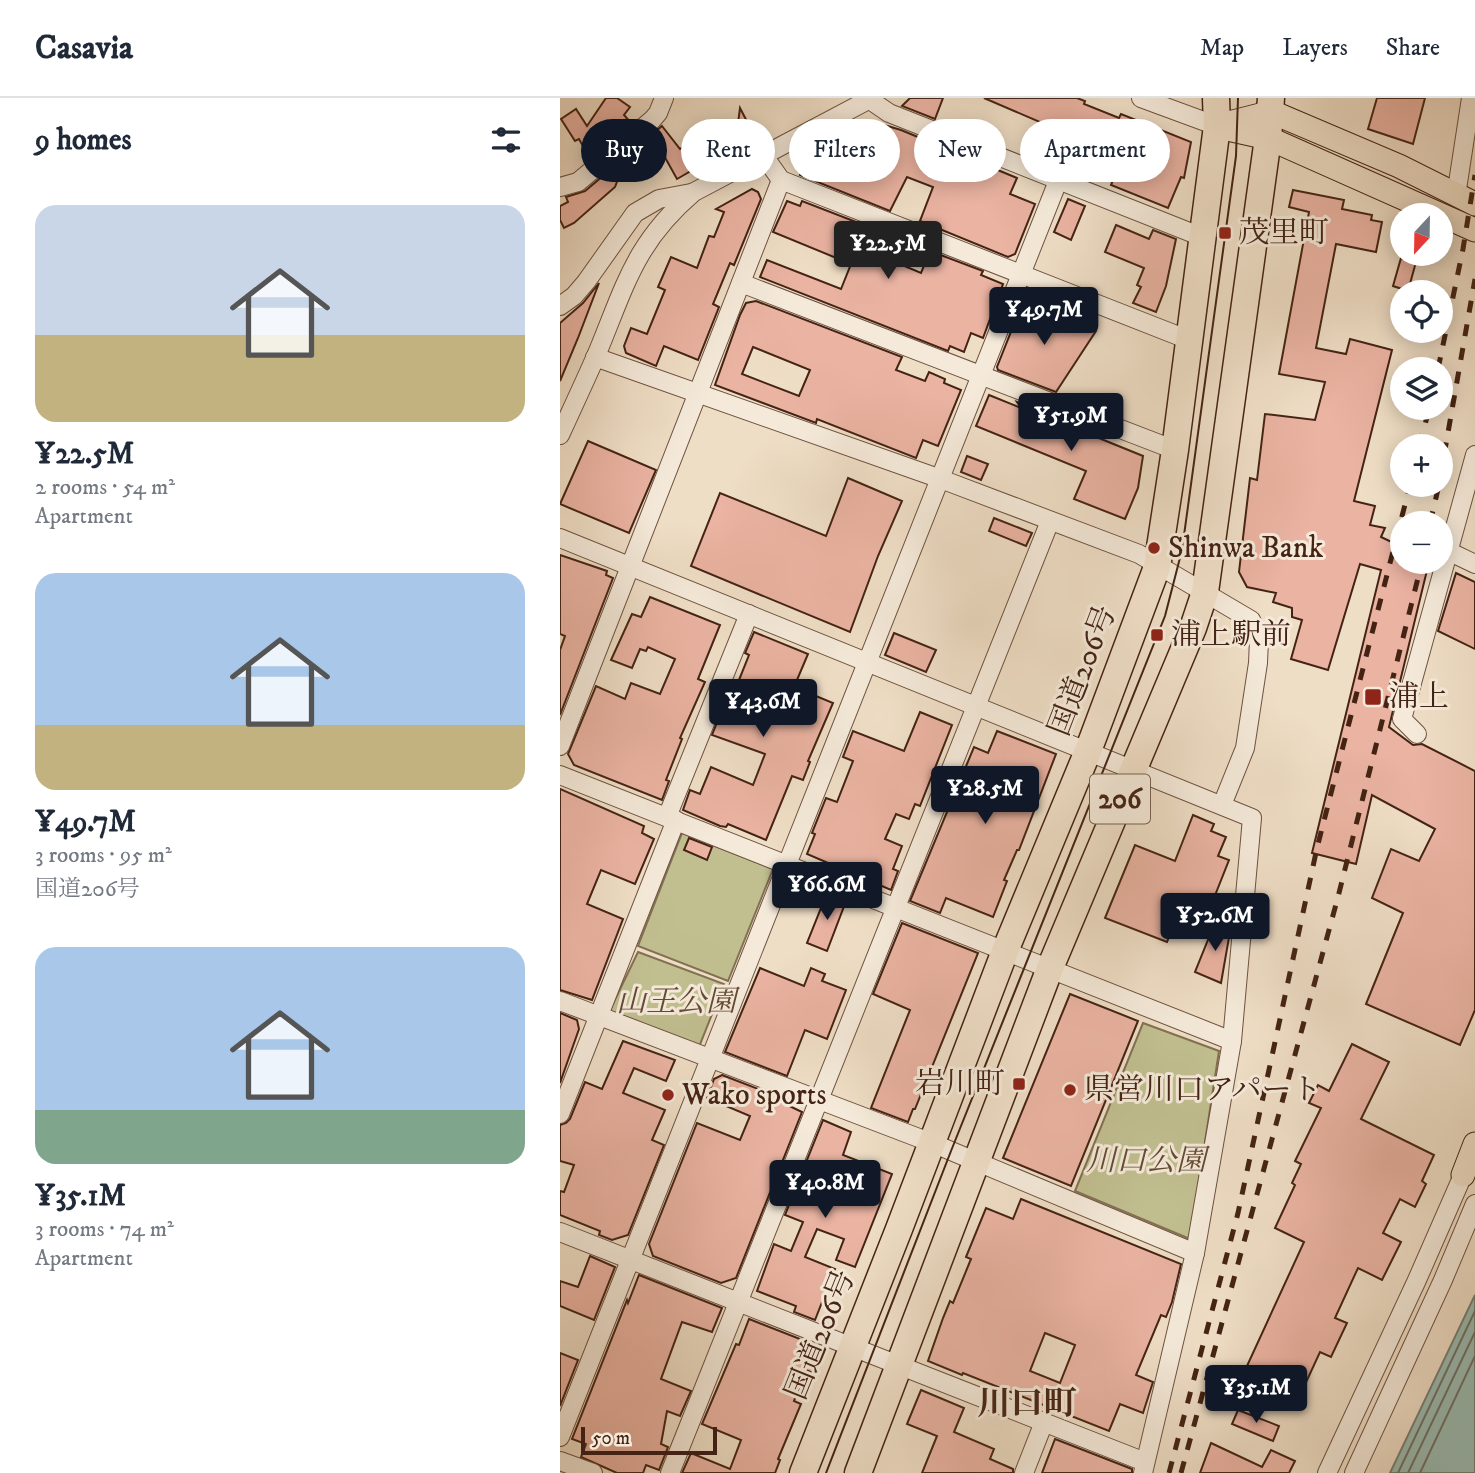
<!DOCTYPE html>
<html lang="en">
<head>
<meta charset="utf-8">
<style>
  :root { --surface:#fff; --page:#f6f6f7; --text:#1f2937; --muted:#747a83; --line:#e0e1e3; --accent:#111827 }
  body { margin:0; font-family:"IM FELL DW Pica","Noto Serif JP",serif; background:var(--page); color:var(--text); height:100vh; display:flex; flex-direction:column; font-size:26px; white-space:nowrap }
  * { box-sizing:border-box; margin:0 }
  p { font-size:23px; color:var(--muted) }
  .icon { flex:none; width:38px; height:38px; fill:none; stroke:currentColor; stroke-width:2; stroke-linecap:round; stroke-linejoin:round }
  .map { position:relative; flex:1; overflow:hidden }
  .sheet { display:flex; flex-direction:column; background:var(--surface); width:560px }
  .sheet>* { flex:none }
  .hud { position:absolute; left:21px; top:21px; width:665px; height:63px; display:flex; gap:14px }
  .needle { width:46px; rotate:202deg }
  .buttons { position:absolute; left:830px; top:105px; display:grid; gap:14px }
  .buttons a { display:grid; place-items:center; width:63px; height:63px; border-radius:50%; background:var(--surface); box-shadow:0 4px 18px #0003; font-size:35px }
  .scale { position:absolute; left:21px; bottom:18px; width:136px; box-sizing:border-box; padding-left:7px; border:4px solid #442314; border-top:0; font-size:19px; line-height:24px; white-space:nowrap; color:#442314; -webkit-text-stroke:5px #f5eada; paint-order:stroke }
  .price { position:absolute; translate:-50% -60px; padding:0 16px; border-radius:7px; background:var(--accent); color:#fff; font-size:23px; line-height:46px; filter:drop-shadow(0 2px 4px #0008) }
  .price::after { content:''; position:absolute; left:50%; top:42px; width:21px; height:16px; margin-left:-10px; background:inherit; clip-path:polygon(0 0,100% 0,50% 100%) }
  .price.current { background:#222; color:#fff }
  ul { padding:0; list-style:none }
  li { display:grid; align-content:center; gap:14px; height:371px; padding:0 35px }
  li span { display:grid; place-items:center; height:217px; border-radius:21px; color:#555 }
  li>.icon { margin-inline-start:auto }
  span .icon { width:126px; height:126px; fill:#fffc; stroke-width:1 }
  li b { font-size:30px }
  h2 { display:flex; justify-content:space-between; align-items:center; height:84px; padding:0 35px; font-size:30px }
  .pill { padding:0 24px; border-radius:32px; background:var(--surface); box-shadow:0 4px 18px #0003; font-size:24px; line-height:63px }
  .pill.current { background:var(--accent); color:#fff }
  header { display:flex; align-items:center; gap:42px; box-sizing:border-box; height:98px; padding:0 35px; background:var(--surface); border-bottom:2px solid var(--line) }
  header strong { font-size:33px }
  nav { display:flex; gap:38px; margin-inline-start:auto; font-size:24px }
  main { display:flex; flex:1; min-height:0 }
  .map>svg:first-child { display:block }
</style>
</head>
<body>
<header>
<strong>Casavia</strong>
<nav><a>Map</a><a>Layers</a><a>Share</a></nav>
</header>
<main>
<section class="sheet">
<h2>9 homes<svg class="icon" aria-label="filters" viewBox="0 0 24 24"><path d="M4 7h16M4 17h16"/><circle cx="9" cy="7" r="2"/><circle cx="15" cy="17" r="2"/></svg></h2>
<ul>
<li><span style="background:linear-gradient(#c9d6e8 60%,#c2b280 0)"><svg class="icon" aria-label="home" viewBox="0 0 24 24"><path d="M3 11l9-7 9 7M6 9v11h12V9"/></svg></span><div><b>¥22.5M</b><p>2 rooms · 54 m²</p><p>Apartment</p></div></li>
<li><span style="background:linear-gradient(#a9c7e8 70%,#c2b280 0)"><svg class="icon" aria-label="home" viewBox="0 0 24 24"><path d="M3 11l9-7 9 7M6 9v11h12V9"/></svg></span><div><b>¥49.7M</b><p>3 rooms · 95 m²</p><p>国道206号</p></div></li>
<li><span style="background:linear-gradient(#a9c7e8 75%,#7fa58c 0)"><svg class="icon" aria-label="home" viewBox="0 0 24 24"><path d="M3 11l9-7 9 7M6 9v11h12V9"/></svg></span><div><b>¥35.1M</b><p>3 rooms · 74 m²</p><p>Apartment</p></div></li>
</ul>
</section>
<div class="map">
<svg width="915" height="1375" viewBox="0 0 915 1375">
  <rect width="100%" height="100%" fill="#efdec6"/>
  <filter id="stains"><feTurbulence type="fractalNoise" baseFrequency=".00286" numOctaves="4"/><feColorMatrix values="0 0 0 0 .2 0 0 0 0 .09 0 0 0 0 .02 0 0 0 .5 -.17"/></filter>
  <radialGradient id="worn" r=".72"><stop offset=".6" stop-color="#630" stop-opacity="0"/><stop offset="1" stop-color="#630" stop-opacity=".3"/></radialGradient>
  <g fill="#c1bf90" stroke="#827152" stroke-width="2">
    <polygon points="122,735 213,771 168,883 78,848"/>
    <polygon points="78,854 164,886 139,949 49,914"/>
    <polygon points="583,925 659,953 630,1141 515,1093"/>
  </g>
  <polygon fill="#9abcb3" stroke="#787f73" stroke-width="2" points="915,1197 915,1375 830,1375"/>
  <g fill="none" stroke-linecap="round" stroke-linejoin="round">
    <g stroke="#6f7064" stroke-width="2">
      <polyline points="838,1375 915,1213"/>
      <polyline points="848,1375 915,1234"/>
      <polyline points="860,1375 915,1258"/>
    </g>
  </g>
  <g fill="#eab3a2" stroke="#442314" stroke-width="2" fill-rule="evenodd">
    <polygon points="46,0 57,0 70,9 64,17 71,25 24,50 19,41 15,43 1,21 16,11 27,28"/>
    <polygon points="350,0 383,0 375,21 342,8"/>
    <polygon points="424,0 517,0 525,3 524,6 559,20 561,16 631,44 624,80 621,79 608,110 551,87 563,58 528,44 515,77 481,63 494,30"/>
    <polygon points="817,0 865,0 853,46 808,31"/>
    <polygon points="180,10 194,37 172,51 152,43 177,33"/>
    <polygon points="314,24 341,32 457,80 450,96 475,106 455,156 448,159 360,123 373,89 347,79 330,113 240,77 246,64 267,49 297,37"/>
    <polygon points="102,28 120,51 140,40 131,61 143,66 117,81 102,54 86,62 67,78 60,76 55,89 14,125 4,130 0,122 0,108 8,104 6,99 25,93"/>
    <polygon points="192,91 198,94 201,101 174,167 170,165 153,206 159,209 138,262 104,248 96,268 66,255 64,248 71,230 87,236 105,192 98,189 111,159 137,170 149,138 154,139 164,114 156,111"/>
    <polygon points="733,92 784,102 782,111 812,117 811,122 822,124 816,154 776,146 756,250 786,256 790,241 832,252 794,403 815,408 810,427 825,430 821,439 842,449 842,464 869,464 829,629 853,647 862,646 915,673 915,912 900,947 806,906 843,815 812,800 831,751 859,763 875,731 812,697 796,766 752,755 821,472 800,466 768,572 731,561 742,522 732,519 732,510 713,504 716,495 687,489 679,474 690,380 697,382 705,316 755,322 765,284 719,276 749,114 729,109"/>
    <polygon points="508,101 525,108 511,142 494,134"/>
    <polygon points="227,103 240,108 242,103 322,134 320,137 326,139 318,157 361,175 370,153 423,173 421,177 443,186 423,240 411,235 404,254 390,248 388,253 200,179 207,162 281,191 291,166 213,134"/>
    <polygon points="556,127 589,141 593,132 616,141 606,188 596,214 573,205 581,189 577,187 584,170 545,154"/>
    <polygon points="841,160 856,164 848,193 833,188"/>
    <polygon points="39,185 18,240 0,283 0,225 23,205"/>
    <path d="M196 203 342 259 336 272 365 283 369 274 385 281 384 285 401 292 378 348 363 342 356 360 257 321 256 325 155 287 180 217 186 205ZM193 249 250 272 239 298 182 276Z"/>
    <polygon points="462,206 492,218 496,206 511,212 507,222 536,233 496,294 438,272 437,269"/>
    <polygon points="429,297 461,310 457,304 484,314 482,317 583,358 578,390 565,421 514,401 526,373 416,328"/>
    <polygon points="28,343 96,372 69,435 0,406"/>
    <polygon points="407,358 428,366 421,382 401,374"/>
    <polygon points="288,380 342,403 318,458 290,534 131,468 160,395 266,438"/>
    <polygon points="434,420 472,435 466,448 429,433"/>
    <polygon points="0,457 47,473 46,477 53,480 0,617 0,552 5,538 0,536"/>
    <polygon points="896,475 915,484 915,551 878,533"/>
    <polygon points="90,499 160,527 138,581 145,584 120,640 122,641 106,682 109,683 102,702 14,667 8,656 36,588 65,601 71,585 100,596 115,561 88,549 86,553 80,551 72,570 51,562 72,516 81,519"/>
    <polygon points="194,534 248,556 234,589 273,605 248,663 250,664 243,682 232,678 206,742 168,726 166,729 160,728 123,712 130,692 140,696 151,669 193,687 205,656 152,637 160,617 164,619 177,587 189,557 185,555"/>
    <polygon points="334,535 376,552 366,574 325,557"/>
    <polygon points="360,614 392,627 360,708 355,706 349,721 336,716 325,741 342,748 333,771 338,773 331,792 247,756 255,736 252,735 266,700 277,704 293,663 283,659 293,633 344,653"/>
    <polygon points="437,633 496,656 459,752 457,752 444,782 447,783 433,819 386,800 380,815 350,803 414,649 428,655"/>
    <polygon points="0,691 84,728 82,735 94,741 75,786 41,772 27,806 63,821 32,902 0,892"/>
    <polygon points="633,717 654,726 651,733 666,739 658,758 669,762 650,810 625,800 607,844 545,820 575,747 615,763"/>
    <polygon points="129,740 152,749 147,762 124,752"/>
    <polygon points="267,795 286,803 267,853 247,845"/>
    <polygon points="656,822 671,828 661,885 635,874"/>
    <polygon points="342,825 418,855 355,1011 353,1011 348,1024 311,1010 350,912 313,896"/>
    <polygon points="200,870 244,888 251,870 265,876 262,883 286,892 267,941 245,932 227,978 165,954"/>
    <polygon points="510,896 578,923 511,1088 443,1060"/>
    <polygon points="0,915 17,922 19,931 0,985"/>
    <polygon points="63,943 115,962 106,983 74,970 63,995 105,1012 92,1042 104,1047 68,1137 52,1142 39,1137 40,1133 0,1117 0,1093 4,1094 14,1067 0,1063 0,1027 6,1025 10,1021 25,984 42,991"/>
    <polygon points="792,946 829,964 801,1021 874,1057 862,1083 866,1086 855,1109 840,1101 823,1135 841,1144 822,1182 798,1170 775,1220 787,1225 771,1259 760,1254 736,1306 681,1281 744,1144 715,1130 735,1087 732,1085 741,1066 735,1063 761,1010 749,1005 758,987 769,993"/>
    <polygon points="162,977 219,999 217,1002 242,1014 176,1180 161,1185 93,1158 89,1146 137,1025 180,1042 190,1018 147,1000 154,981"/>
    <polygon points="263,1022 291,1034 283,1057 332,1076 295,1169 276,1162 284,1141 257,1131 245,1159 275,1171 255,1222 234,1214 236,1208 197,1193 214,1146 231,1153 243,1124 225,1117"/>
    <path d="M461 1101 621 1166 612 1204 606 1219 601 1217 576 1277 593 1284 583 1315 560 1306 549 1333 403 1275 402 1277 368 1263 383 1220 390 1203 393 1205 411 1161 406 1159 426 1110 453 1121ZM485 1235 515 1247 500 1285 470 1273Z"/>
    <polygon points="30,1158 55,1169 34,1222 0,1208 0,1183 18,1189"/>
    <polygon points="79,1177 162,1210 152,1234 122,1224 101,1281 131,1293 120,1318 107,1313 101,1346 108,1349 99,1372 86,1367 83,1375 57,1375 21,1359 26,1346 12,1341 67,1202 68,1205"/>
    <polygon points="189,1221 263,1250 253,1275 246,1272 234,1303 241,1306 218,1361 220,1362 215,1375 122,1375 131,1355 170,1371 181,1342 142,1326 176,1246 179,1247"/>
    <polygon points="0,1255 18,1262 0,1308"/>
    <polygon points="361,1292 404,1310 394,1334 434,1351 430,1361 453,1371 453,1375 362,1375 377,1338 347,1326"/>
    <polygon points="678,1312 719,1328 713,1343 672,1326"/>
    <polygon points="495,1341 572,1371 572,1375 482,1375"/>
    <polygon points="651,1345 702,1369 711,1352 735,1363 729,1375 640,1375"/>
  </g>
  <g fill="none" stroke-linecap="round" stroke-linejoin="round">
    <g stroke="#6f5240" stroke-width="20">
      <g id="minor">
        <polyline points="581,0 657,28"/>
        <polyline points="310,2 329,15 642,139"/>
        <polyline points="204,58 221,82 629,242"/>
        <polyline points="0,89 18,84 92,22 98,15 104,0"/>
        <polyline points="896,98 911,0"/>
        <polyline points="181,185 615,352"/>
        <polyline points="0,208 14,198 26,184 75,115 99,101 131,95"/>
        <polyline points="35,259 378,380 579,456 691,522 699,541 698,565 685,650 662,707"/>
        <path d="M0 337C12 311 24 285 36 258 65 189 74 145 134 94L312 0"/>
        <polyline points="0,440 692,720 672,943 635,1155 583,1375"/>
        <polyline points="888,453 915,466"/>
        <polyline points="857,636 842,621 915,357"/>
        <polyline points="0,648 221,82"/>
        <polyline points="0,677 672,943"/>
        <polyline points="107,719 189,516"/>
        <polyline points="0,903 372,1045 635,1155"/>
        <polyline points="0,1016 116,722"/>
        <polyline points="0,1134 585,1364"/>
        <polyline points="0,1339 498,83"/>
        <polyline points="0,1363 33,1375"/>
        <polyline points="110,1375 490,423"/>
        <polyline points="464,1375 484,1324"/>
        <polyline points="767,1375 857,1182 903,1077"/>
        <polyline points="794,1375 883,1182 915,1106"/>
      </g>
    </g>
    <g stroke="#442314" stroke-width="25">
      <g id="major">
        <polyline points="657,28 712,14 839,68 915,106"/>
        <polyline points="663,30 708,40 915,132"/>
        <polyline points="903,1077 915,1046"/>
      </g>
    </g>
    <g stroke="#442314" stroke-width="29">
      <g id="highway">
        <polyline points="243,1375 339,1131 445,853 528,653 597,469 615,352 657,28 656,0"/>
        <polyline points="298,1375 490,870 633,530 645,494 708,40 711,0"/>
      </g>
    </g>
    <use href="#minor" stroke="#f5eada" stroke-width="18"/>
    <use href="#major" stroke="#efdec6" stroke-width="23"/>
    <use href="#highway" stroke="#efdec6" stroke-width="26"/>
    <polyline stroke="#442314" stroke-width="2" points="266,1375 391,1053 605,518 622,452 676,58 678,0"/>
    <g stroke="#442314" stroke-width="5" stroke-dasharray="12 12" stroke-linecap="butt">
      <polyline points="878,271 903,151 915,77"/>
      <polyline points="860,348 869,310"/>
      <polyline points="880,380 915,181"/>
      <polyline points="870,425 879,387"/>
      <polyline points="609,1375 678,1115 757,750 850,387"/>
      <polyline points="621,1375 778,799 862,464"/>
    </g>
  </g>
  <g fill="#8f2418" stroke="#f5eada" stroke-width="2.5">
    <rect x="658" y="128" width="14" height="14" rx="3.5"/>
    <circle cx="594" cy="450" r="7"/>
    <rect x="590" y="530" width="14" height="14" rx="3.5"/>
    <rect x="804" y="590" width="18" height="18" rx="3.5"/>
    <rect x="452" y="979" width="14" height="14" rx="3.5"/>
    <circle cx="510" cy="992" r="7"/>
    <circle cx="108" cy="997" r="7"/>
  </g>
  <g text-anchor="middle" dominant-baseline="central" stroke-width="6" stroke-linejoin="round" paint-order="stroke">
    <rect fill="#f5eada" stroke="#795f4f" stroke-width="2" x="530" y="676.5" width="60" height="49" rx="5"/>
    <g font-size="28" font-weight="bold" fill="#442314">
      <text x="560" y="701">206</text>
    </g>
    <g font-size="30" fill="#442314" stroke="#f5eada" text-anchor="start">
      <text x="679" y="135">茂里町</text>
      <text x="608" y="450">Shinwa Bank</text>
      <text x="611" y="537">浦上駅前</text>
      <text x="829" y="599">浦上</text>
      <text x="445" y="986" text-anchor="end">岩川町</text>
      <text x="524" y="992">県営川口アパート</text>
      <text x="122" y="997">Wako sports</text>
    </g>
    <g font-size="30" fill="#442314" stroke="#f5eada">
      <text transform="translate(523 573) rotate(-69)">国道206号</text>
      <text transform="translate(261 1237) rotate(-68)">国道206号</text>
    </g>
    <g font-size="30" font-style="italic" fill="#634a33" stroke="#f5eada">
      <text x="116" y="904">山王公園</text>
      <text x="586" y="1063">川口公園</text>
    </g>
    <g font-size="33" font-weight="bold" fill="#442314" stroke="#f5eada">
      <text x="467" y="1306">川口町</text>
    </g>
  </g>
  <rect width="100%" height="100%" filter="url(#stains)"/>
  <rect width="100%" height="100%" fill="url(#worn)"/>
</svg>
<div class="buttons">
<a><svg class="needle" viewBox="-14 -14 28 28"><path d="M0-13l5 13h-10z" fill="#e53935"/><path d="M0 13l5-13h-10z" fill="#747a83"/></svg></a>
<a><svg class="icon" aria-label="locate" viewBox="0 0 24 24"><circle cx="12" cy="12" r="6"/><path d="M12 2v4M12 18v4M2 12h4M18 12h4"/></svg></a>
<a><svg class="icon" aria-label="layers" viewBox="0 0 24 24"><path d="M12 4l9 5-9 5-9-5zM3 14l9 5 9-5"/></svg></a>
<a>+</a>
<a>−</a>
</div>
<div class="scale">50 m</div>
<b class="price current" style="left:328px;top:183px">¥22.5M</b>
<b class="price" style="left:484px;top:249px">¥49.7M</b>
<b class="price" style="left:511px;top:355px">¥51.9M</b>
<b class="price" style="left:203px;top:641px">¥43.6M</b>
<b class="price" style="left:425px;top:728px">¥28.5M</b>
<b class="price" style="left:267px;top:824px">¥66.6M</b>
<b class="price" style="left:655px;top:855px">¥52.6M</b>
<b class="price" style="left:265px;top:1122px">¥40.8M</b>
<b class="price" style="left:696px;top:1327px">¥35.1M</b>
<div class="hud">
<a class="pill current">Buy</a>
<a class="pill">Rent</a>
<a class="pill">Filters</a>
<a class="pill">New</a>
<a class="pill">Apartment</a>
</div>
</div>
</main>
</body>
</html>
